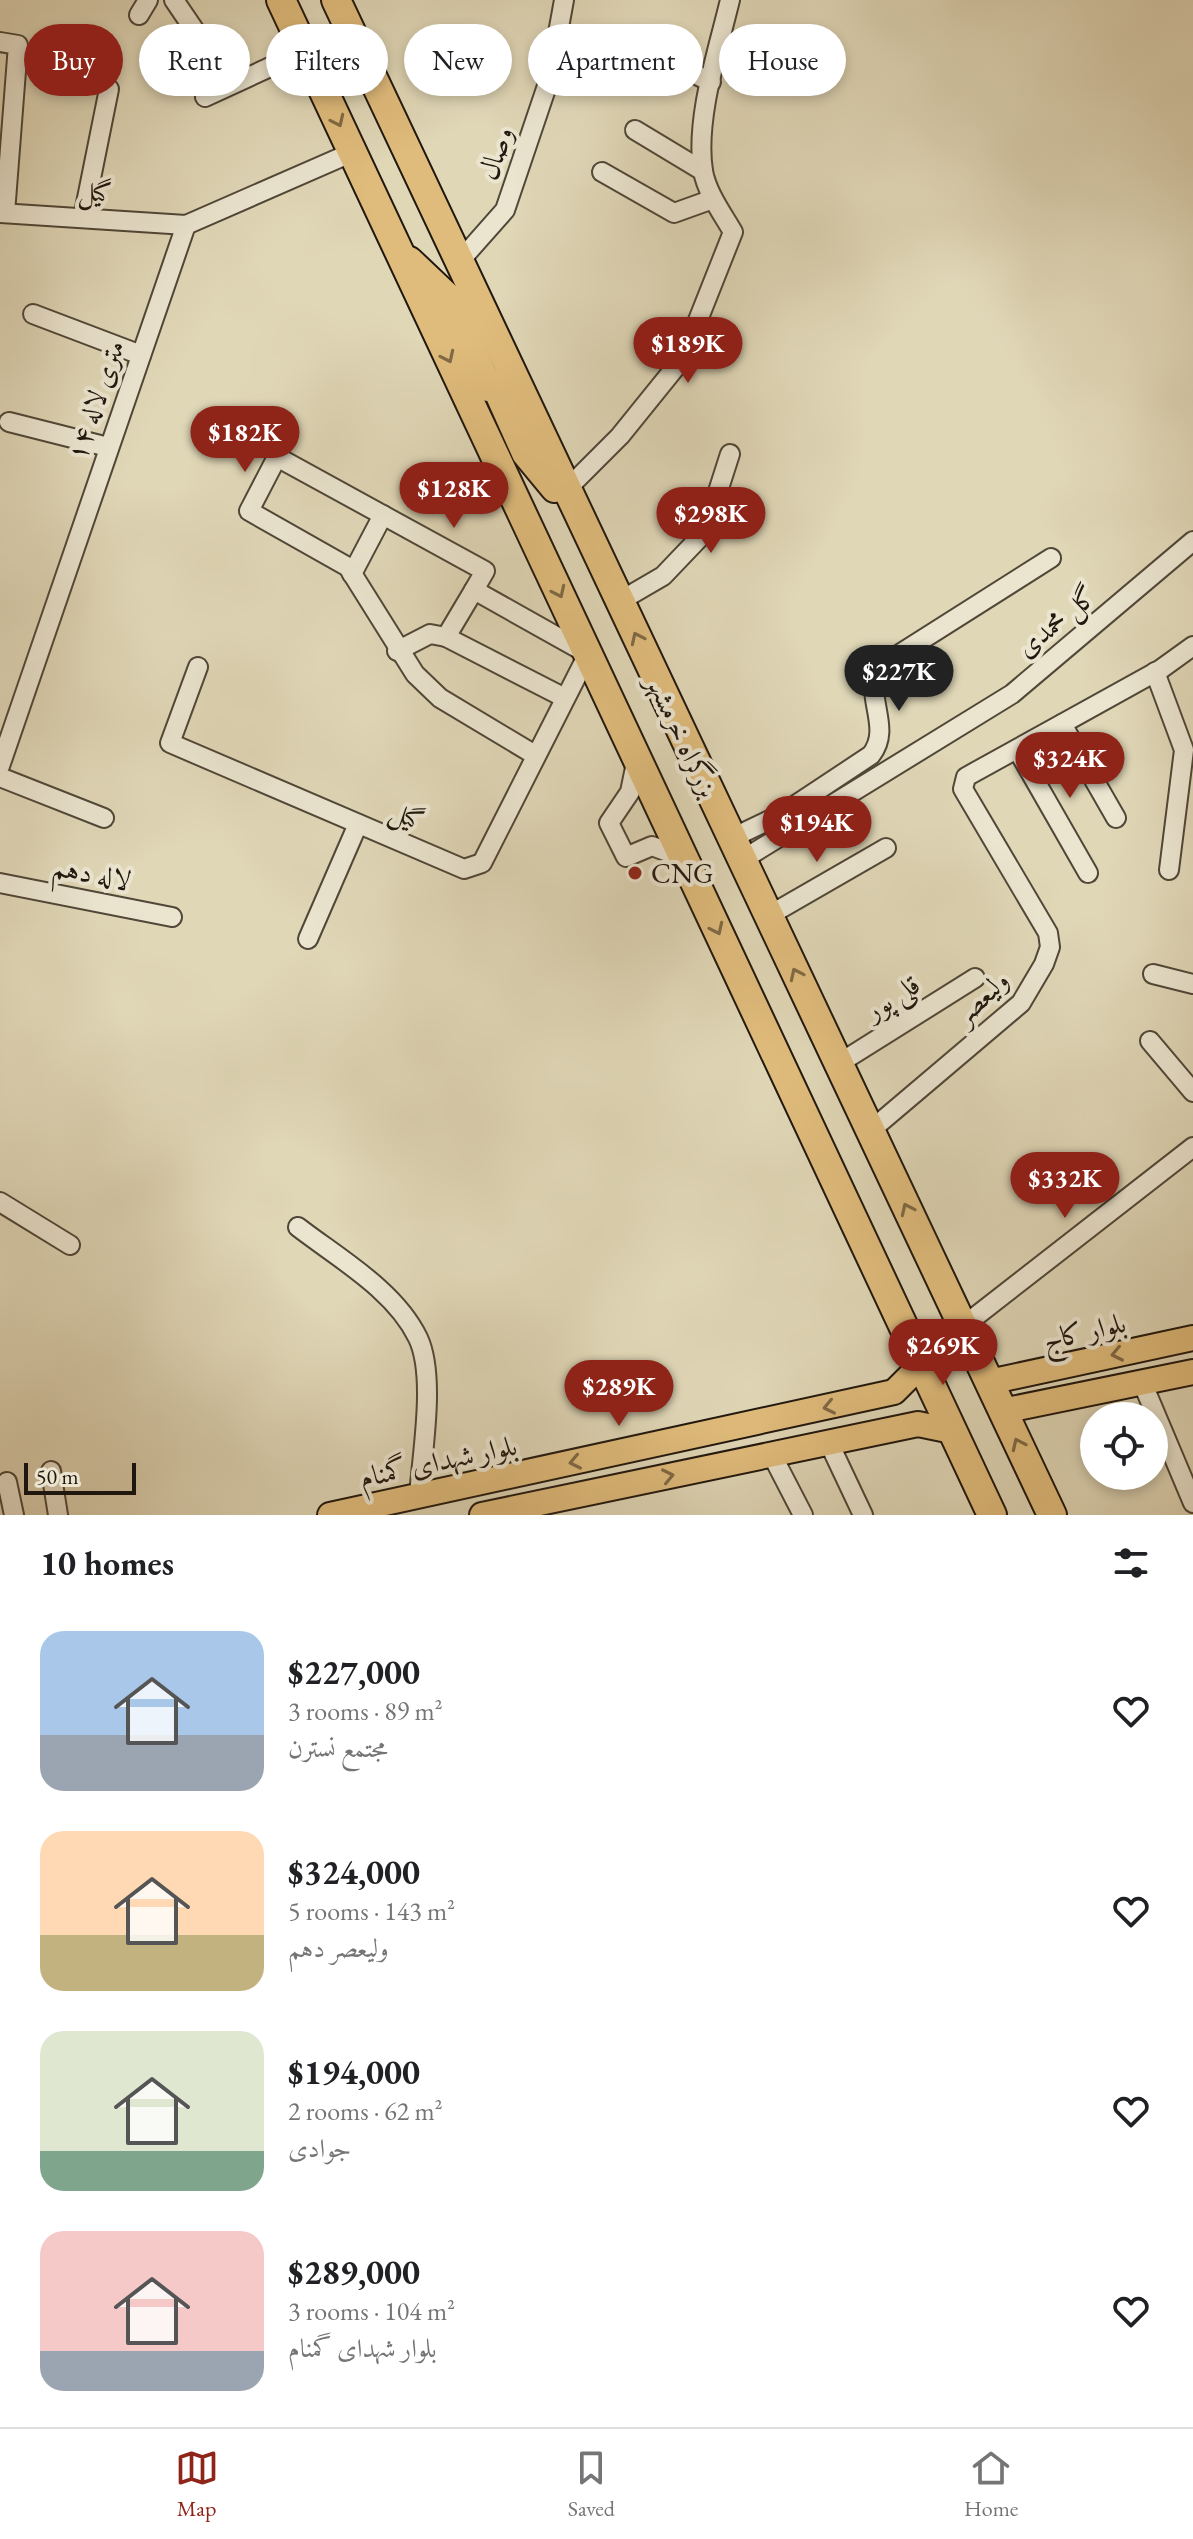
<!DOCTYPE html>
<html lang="en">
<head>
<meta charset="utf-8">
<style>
  :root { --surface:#fff; --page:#f2f2f2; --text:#202124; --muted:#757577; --line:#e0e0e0; --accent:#8f2418 }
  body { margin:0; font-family:"EB Garamond",Amiri,serif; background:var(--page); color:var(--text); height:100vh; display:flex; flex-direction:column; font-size:30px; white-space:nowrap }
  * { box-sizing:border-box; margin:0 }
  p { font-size:26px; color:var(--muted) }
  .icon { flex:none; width:44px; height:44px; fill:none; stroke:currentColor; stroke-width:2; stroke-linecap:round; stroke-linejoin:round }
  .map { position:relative; height:1515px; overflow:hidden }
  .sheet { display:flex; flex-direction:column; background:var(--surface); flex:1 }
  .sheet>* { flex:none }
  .banner { position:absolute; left:24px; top:24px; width:1146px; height:72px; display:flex; gap:16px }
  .controls { position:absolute; left:1080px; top:1402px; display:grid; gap:16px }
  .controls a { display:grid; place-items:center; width:88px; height:88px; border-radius:50%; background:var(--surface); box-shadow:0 4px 12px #0003; font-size:40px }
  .scale { position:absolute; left:24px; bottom:20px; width:112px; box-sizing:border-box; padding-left:8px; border:4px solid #20170e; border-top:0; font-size:22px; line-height:28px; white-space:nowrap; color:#20170e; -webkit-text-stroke:6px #ebe5d0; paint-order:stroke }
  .price { position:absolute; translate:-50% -68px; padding:0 18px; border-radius:28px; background:var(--accent); color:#fff; font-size:26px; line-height:52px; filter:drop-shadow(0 2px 4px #0008) }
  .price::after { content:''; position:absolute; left:50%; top:48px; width:24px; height:18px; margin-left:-12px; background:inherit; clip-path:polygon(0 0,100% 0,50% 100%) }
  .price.selected { background:#222; color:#fff }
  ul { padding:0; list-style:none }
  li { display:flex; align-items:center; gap:24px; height:200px; padding:0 40px }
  li span { display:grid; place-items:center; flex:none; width:224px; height:160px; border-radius:24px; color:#555 }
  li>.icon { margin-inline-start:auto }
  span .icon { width:96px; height:96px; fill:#fffc; stroke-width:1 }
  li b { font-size:34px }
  h2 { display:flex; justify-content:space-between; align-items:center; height:96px; padding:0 40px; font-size:34px }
  .chip { padding:0 28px; border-radius:36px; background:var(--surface); box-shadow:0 4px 12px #0003; font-size:28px; line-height:72px }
  .chip.selected { background:var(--accent); color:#fff }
  .menu { display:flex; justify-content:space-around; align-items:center; height:112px; border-top:2px solid var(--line); background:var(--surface); font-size:22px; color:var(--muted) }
  .menu a { display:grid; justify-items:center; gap:4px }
  .menu .selected { color:var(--accent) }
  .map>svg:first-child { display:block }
</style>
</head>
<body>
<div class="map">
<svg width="1193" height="1515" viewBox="0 0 1193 1515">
  <rect width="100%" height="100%" fill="#e0d7b7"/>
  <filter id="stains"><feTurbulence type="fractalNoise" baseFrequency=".0025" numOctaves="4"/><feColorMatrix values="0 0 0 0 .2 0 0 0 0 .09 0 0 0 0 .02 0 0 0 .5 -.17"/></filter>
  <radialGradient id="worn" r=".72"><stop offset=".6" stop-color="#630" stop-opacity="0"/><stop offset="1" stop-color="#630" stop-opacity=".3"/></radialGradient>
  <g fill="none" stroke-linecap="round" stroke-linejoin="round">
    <g stroke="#504738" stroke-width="22">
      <g id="minor">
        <polyline points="174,0 208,50"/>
        <polyline points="139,15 148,0"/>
        <polyline points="0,42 18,45 5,213"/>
        <polyline points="646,51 711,82"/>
        <polyline points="205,97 305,51"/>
        <polyline points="635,130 703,171"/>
        <polyline points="602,172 674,213 713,199"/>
        <polyline points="0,213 186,225"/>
        <polyline points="83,218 109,89"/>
        <polyline points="459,262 505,210 550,77 564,0"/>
        <polyline points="33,314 141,355"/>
        <polyline points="9,422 108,447"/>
        <path d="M567 489 620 436 683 358 733 232C722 213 707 193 703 171 695 119 718 50 730 0"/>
        <polyline points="352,574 383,515"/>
        <polyline points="620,601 663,576 705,532 730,454"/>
        <polyline points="446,637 474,590"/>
        <polyline points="397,651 430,634 446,637 565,698"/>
        <polyline points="198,667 170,743 464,869 482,863 588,654 474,590 485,571 277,457 249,511 348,567 415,674 440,698 535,755"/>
        <polyline points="1155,672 1184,750 1169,870"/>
        <polyline points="1062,724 1116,818"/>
        <polyline points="1017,749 1088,873"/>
        <polyline points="637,758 630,792 609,823 626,857 652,846 684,858"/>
        <polyline points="0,766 186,225 353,152"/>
        <polyline points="0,777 104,818"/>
        <path d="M732 838 782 814 871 755C893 727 863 697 879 667L1051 558"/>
        <polyline points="742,860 1012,694 1193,541"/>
        <polyline points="0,883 172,917"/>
        <polyline points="768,916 886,848"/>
        <polyline points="308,939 358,824"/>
        <polyline points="1153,974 1193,984"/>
        <polyline points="1150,1041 1193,1092"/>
        <polyline points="838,1064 975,978"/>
        <polyline points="870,1131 1021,1003 1044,964 1050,947 1048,933 963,789 966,777 1161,669 1193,646"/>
        <polyline points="0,1202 70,1245"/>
        <path d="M298 1227C338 1258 395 1290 418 1338 436 1376 422 1453 419 1496"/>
        <polyline points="962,1327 1193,1147"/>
        <polyline points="1142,1382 1193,1503"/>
        <polyline points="829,1443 863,1515"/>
        <polyline points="772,1455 803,1515"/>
        <polyline points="51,1471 58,1515"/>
        <polyline points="7,1482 14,1515"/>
      </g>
    </g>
    <g stroke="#20170e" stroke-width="28">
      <g id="major">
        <polyline points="989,1382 1193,1338"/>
        <polyline points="1002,1411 1193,1372"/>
        <polyline points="330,1515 894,1392 921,1365"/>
        <polyline points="482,1515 918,1424 952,1431"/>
      </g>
    </g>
    <g stroke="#20170e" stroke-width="32">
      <g id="highway">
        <polyline points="281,0 992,1515"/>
        <polyline points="336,0 1052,1515"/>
        <polyline points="409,261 447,297 488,387"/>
        <polyline points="495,384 526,453 555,488"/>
      </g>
    </g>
    <use href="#minor" stroke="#ebe5d0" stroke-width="18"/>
    <use href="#major" stroke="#e0bc7c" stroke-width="24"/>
    <use href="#highway" stroke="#e0bc7c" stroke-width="28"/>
  </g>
  <defs><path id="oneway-chevron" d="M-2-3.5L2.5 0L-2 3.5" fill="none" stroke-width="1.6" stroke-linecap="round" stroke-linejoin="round" transform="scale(2)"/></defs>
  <g stroke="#806a45">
    <use href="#oneway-chevron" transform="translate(338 121) rotate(65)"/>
    <use href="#oneway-chevron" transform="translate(448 357) rotate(65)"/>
    <use href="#oneway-chevron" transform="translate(559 592) rotate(65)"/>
    <use href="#oneway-chevron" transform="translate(637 638) rotate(-115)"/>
    <use href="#oneway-chevron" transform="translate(717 929) rotate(65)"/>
    <use href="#oneway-chevron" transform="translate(796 974) rotate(-115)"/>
    <use href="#oneway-chevron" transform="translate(907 1209) rotate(-115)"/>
    <use href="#oneway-chevron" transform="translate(1117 1354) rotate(168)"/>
    <use href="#oneway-chevron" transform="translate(829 1407) rotate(168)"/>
    <use href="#oneway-chevron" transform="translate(1018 1444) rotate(-115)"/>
    <use href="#oneway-chevron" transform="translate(575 1462) rotate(168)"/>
    <use href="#oneway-chevron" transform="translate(668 1476) rotate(-12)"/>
  </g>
  <circle fill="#8f2418" stroke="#ebe5d0" stroke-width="3" cx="635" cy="873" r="8"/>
  <g text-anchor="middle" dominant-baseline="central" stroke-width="8" stroke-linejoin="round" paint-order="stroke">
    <g font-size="28" fill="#20170e" stroke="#ebe5d0">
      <text transform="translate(495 153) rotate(-71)">وصال</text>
      <text transform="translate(95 191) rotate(4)">گیل</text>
      <text transform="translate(95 400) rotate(-71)">۱۴ متری لاله</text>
      <text transform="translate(1056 621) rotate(-39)">گل محمدی</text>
      <text transform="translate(683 736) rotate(65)">بزرگراه خرمشهر</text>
      <text transform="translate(407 815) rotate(23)">گیل</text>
      <text transform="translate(92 873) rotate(11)">لاله دهم</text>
      <text transform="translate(892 997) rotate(-32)">قلی پور</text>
      <text transform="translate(981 997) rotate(-44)">ولیعصر</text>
      <text transform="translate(1084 1331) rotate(-13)">بلوار کاج</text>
      <text transform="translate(438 1461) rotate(-12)">بلوار شهدای گمنام</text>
    </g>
    <g font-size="28" fill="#20170e" stroke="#ebe5d0" text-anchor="start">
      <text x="651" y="873">CNG</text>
    </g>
  </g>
  <rect width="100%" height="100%" filter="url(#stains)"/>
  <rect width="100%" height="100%" fill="url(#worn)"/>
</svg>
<div class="controls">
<a><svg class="icon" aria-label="locate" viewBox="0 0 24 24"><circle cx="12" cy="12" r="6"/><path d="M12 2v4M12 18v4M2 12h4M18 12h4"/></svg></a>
</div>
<div class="scale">50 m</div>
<b class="price" style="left:688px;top:385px">$189K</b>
<b class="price" style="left:245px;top:474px">$182K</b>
<b class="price" style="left:454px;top:530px">$128K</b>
<b class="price" style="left:711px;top:555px">$298K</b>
<b class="price selected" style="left:899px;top:713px">$227K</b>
<b class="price" style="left:1070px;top:800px">$324K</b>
<b class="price" style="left:817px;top:864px">$194K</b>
<b class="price" style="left:1065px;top:1220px">$332K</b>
<b class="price" style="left:943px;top:1387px">$269K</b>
<b class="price" style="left:619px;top:1428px">$289K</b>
<div class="banner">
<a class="chip selected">Buy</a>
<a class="chip">Rent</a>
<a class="chip">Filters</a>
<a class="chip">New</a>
<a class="chip">Apartment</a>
<a class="chip">House</a>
</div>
</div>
<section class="sheet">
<h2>10 homes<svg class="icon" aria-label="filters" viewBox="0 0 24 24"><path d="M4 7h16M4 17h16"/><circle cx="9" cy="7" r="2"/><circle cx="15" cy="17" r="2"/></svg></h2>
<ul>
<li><span style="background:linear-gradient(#a9c7e8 65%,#9aa5b1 0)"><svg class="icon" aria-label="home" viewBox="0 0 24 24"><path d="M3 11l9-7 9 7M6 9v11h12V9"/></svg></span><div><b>$227,000</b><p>3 rooms · 89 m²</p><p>مجتمع نسترن</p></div><svg class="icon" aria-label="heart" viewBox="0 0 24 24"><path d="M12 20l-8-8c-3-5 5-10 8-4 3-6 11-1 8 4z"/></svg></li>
<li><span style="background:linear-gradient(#ffd9b3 65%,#c2b280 0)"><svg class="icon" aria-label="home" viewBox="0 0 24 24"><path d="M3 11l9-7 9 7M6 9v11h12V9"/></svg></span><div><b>$324,000</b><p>5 rooms · 143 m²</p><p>ولیعصر دهم</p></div><svg class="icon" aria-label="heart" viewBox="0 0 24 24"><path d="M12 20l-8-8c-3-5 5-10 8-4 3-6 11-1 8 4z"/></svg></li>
<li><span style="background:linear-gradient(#dfe7d0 75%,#7fa58c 0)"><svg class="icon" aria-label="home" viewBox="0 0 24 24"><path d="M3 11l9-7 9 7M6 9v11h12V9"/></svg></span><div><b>$194,000</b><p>2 rooms · 62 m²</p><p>جوادی</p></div><svg class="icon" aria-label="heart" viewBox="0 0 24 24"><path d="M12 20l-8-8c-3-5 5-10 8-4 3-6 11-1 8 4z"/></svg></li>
<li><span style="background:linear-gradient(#f6c9c9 75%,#9aa5b1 0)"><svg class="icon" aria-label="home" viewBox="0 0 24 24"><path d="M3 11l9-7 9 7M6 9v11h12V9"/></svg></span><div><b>$289,000</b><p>3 rooms · 104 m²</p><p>بلوار شهدای گمنام</p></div><svg class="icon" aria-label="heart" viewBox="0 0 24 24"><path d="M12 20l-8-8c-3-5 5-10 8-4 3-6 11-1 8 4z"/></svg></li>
</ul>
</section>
<nav class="menu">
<a class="selected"><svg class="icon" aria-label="map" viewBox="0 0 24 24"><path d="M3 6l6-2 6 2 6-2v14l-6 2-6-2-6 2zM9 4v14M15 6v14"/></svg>Map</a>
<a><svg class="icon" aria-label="saved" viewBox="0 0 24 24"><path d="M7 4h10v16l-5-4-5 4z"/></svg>Saved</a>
<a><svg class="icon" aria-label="home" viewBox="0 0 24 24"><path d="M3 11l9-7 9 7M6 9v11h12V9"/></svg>Home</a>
</nav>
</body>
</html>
